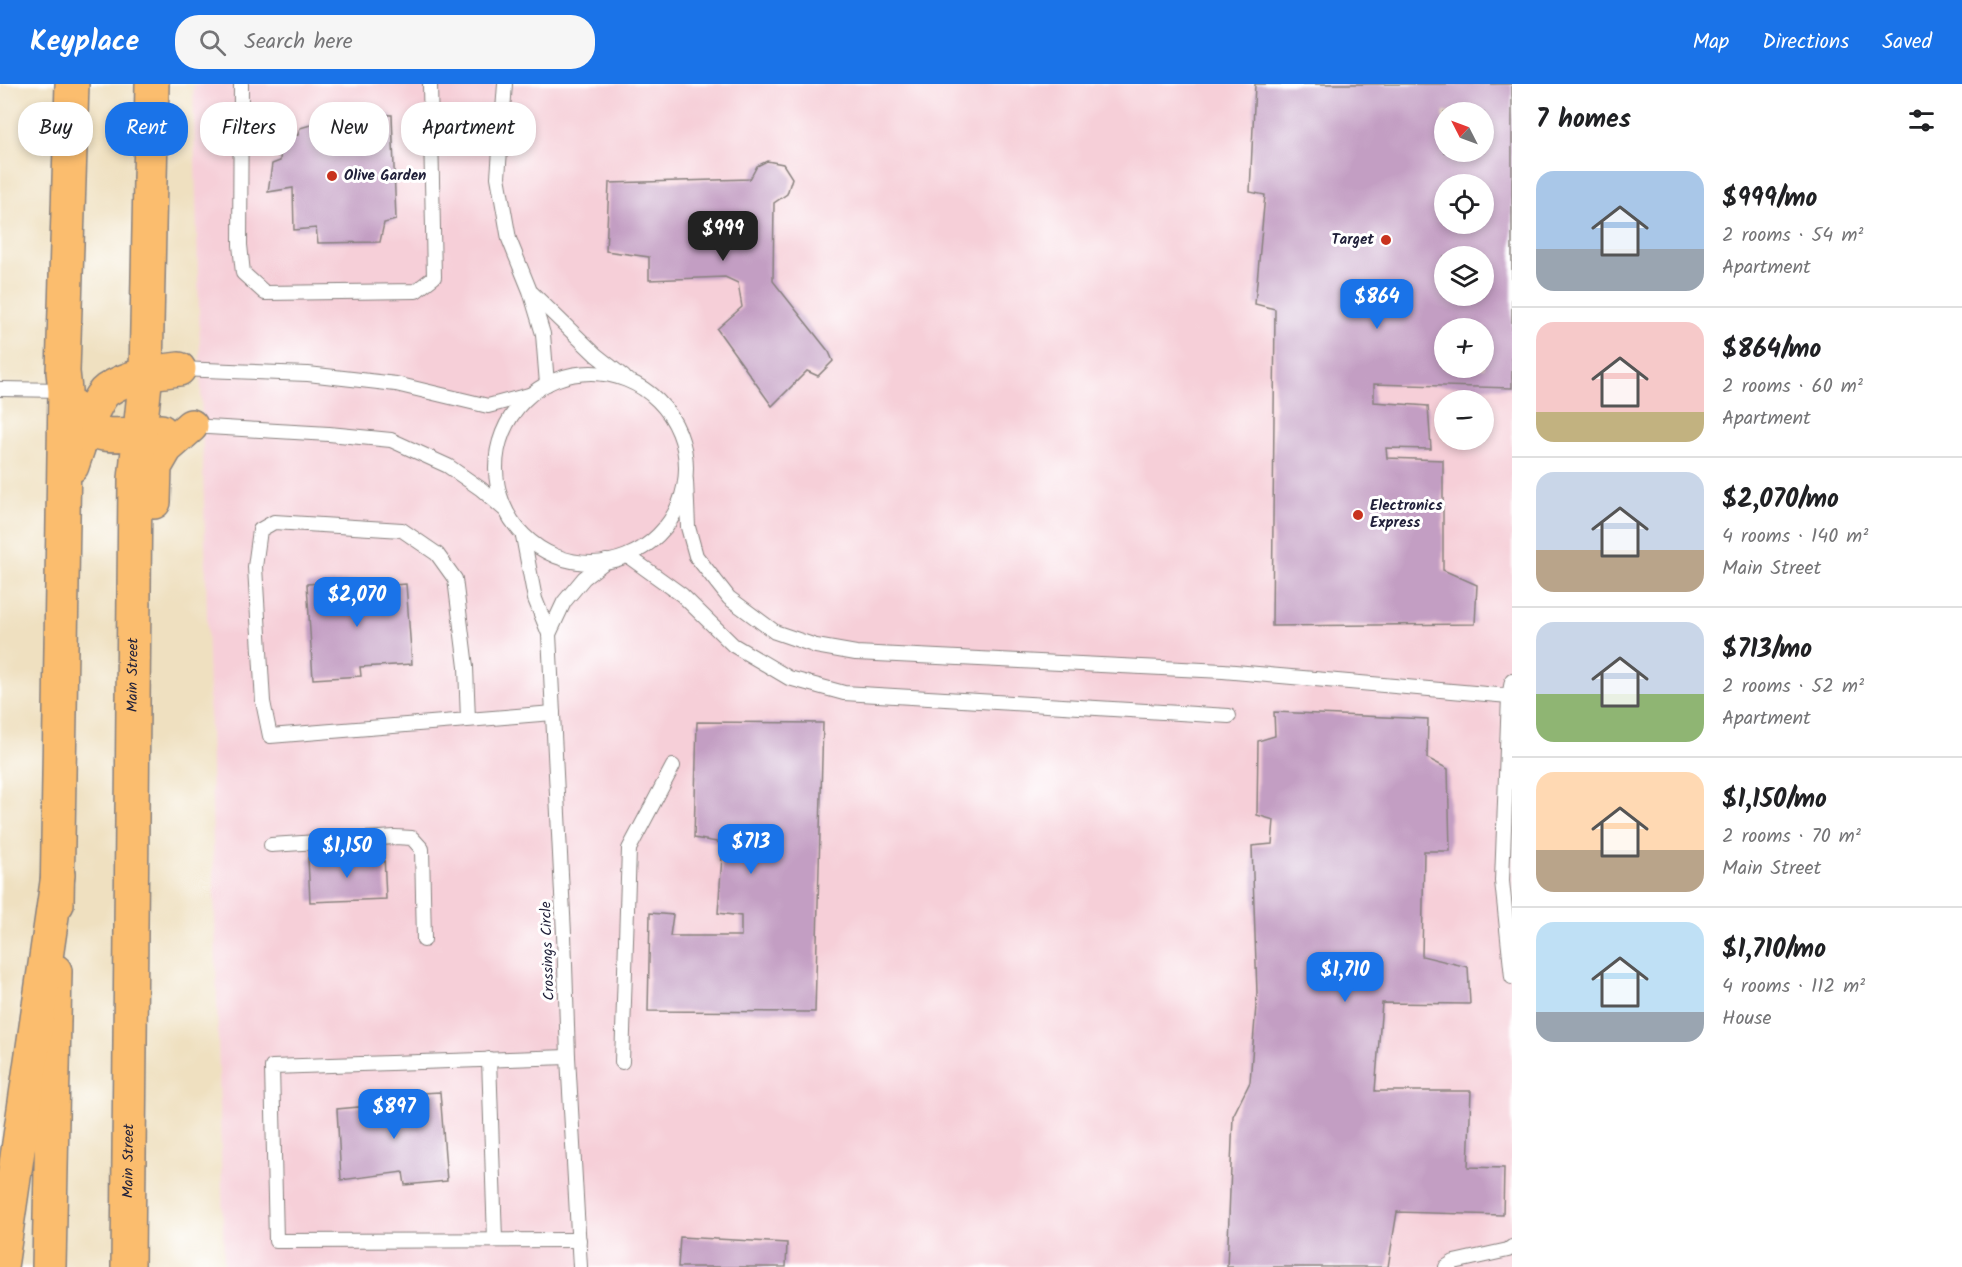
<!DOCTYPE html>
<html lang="en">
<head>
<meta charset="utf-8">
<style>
  :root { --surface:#fff; --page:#f6f6f6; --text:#202124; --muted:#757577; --line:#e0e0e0; --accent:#1a73e8 }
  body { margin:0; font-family:Kalam,sans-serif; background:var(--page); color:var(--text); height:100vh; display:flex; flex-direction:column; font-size:22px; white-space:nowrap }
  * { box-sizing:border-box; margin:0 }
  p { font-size:20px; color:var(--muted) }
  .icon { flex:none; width:33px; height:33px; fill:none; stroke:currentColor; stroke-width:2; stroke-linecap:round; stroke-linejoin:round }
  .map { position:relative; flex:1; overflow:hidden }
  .sheet { display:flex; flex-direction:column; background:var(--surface); width:450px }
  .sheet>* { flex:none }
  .banner { position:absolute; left:18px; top:18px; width:570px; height:54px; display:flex; gap:12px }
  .needle { width:39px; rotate:312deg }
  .controls { position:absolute; left:1434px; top:18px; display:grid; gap:12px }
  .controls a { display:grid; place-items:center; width:60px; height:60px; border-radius:50%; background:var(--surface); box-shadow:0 3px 9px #0003; font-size:30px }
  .price { position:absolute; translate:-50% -51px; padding:0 14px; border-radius:12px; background:var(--accent); color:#fff; font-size:20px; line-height:39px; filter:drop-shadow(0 2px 3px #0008) }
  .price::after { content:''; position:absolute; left:50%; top:36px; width:18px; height:14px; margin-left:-9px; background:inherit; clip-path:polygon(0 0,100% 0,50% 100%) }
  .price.active { background:#222; color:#fff }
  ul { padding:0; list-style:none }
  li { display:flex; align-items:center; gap:18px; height:150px; padding:0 24px }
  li+li { border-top:2px solid var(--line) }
  li span { display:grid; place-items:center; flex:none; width:168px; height:120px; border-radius:18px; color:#555 }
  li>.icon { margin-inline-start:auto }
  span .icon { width:72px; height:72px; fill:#fffc; stroke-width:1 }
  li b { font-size:26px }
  h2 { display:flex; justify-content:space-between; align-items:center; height:72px; padding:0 24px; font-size:26px }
  .chip { padding:0 21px; border-radius:24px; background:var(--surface); box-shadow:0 3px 9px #0003; font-size:21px; line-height:54px }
  .chip.active { background:var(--accent); color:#fff }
  header { display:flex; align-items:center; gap:36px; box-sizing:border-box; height:84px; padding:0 30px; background:var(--accent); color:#fff }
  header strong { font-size:28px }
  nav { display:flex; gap:33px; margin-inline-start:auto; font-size:21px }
  .search { width:420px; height:54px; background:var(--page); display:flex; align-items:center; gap:15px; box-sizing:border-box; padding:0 21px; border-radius:24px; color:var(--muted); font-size:22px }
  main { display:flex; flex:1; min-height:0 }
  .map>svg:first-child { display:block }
</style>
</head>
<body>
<header>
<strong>Keyplace</strong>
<div class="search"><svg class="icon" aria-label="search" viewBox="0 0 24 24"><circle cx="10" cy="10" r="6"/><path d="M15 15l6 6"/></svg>Search here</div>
<nav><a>Map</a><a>Directions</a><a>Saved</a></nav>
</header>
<main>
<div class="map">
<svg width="1512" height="1183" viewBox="0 0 1512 1183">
  <rect width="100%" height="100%" fill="#fff"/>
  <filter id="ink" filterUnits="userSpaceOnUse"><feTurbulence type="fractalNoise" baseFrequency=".0167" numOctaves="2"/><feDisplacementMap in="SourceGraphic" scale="12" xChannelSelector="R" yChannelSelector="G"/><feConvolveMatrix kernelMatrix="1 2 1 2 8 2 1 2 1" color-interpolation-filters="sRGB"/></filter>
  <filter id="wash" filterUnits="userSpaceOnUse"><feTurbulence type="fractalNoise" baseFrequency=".008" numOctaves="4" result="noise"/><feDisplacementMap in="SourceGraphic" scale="24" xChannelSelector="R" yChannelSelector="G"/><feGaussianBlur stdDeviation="1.35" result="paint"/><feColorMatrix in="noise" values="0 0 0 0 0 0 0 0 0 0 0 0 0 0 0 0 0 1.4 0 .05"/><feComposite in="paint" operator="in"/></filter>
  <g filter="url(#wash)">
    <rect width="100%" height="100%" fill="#efe0c0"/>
    <path fill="#f6cfd8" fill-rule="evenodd" d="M193 0H1512V1183H224ZM1444 28H1484V68H1444ZM1444 100H1484V140H1444ZM1444 172H1484V212H1444ZM1444 244H1484V284H1444ZM1444 316H1484V356H1444Z"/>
    <g id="blocks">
      <g fill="#c39ec3" fill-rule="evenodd">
        <path d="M1255 0H1512V304L1374 300V318L1428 322 1431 365 1386 364 1387 374 1443 376V486L1477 501 1475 540 1272 542 1275 225 1255 220 1265 111 1250 108ZM1444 28H1484V68H1444ZM1444 100H1484V140H1444ZM1444 172H1484V212H1444ZM1444 244H1484V284H1444Z"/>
        <polygon points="323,28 392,31 396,136 384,139 380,158 318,159 316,144 294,146 293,104 268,108 272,80 280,77 281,54 298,51 300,44 321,38"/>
        <polygon points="767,77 783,80 792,94 787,110 774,119 773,197 829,268 833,277 818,292 807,287 772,322 717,245 742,223 738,199 725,193 649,196 649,173 606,167 609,99 750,95 757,82"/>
        <polygon points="364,496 366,503 406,500 412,580 360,583 361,592 313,595 307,500"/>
        <polygon points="1274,628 1428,635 1427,674 1448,685 1450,767 1424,767 1422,872 1468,883 1470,920 1382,919 1375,1007 1471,1007 1468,1083 1504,1084 1503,1131 1397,1128 1388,1183 1227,1183 1233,1032 1250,998 1257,909 1252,762 1272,760 1274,736 1257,731 1258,657 1275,652"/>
        <polygon points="697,638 823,639 815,928 648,927 650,829 673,831 670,852 741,852 741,832 718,829 723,759 694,754"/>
        <polygon points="384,771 386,815 310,818 308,774"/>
        <polygon points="440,1008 447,1097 405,1101 403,1088 341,1096 337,1025 403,1019 403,1010"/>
        <polygon points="680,1153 787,1159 786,1183 678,1183"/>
      </g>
    </g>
  </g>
  <g filter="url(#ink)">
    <use href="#blocks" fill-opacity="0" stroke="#88817e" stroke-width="1.5"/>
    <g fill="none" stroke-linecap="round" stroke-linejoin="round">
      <g stroke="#88817e" stroke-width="16">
        <g id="lane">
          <polyline points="241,0 240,161 243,189 265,209 416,207 434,193 430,0"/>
          <polyline points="505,0 498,93 509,155 530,207 543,250 547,300"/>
          <polyline points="532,209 596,271 624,293"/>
          <polyline points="179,285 308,290 396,300 488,322 529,311"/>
          <circle cx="591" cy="384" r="95"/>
          <polyline points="0,305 65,306"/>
          <polyline points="191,342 329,350 391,356 448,382 481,405 504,425"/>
          <polyline points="686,397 688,443 696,472 729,514 775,548 816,562 856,569 1223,587 1509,612"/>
          <polyline points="523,452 535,515 549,550 564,850 568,973 580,1183"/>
          <polyline points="628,472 682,511 733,561 789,594 844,609 1229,632"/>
          <polyline points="549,550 564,518 584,494 606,477"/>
          <polyline points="1512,597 1509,612 1502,797 1512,893"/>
          <polyline points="468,636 466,583 455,495 437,470 402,446 274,438 260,446 255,483 263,618 270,652 553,629"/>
          <polyline points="271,761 395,753 412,754 422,765 424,856"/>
          <polyline points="568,973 272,983 276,1157 579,1156"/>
          <polyline points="489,975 495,1156"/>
          <polyline points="622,978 629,765 673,682"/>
          <polyline points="1446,1183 1454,1178 1508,1166 1512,1163"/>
        </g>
      </g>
      <g stroke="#88817e" stroke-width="36">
        <g id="primary">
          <path d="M74 323C79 332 88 343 97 348 108 354 148 349 161 347"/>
          <path d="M72 382C77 366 94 315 107 306 128 292 154 288 179 285"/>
          <polyline points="154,418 155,383 166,364 191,342"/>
          <polyline points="57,820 65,306 63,288 72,0"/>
          <polyline points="49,1183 55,887"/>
          <path id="s1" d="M128 1183 135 395 146 289 152 0"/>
        </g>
      </g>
      <g stroke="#88817e" stroke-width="36">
        <polyline id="highway" points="1,1183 58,791"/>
      </g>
      <use href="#lane" stroke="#fff" stroke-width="14"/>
      <use href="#primary" stroke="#fbbd6e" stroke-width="33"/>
      <use href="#highway" stroke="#fbbd6e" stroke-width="33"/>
    </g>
  </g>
  <g fill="#c8321e" stroke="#fff" stroke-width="2">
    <circle cx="332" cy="92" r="6"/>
    <circle cx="1386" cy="156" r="6"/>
    <circle cx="1358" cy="431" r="6"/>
  </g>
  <g text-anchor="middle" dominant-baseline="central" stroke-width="6" stroke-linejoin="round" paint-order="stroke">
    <g font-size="15" font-weight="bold" fill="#22223b" stroke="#fff" text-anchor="start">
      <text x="344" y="92">Olive Garden</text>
      <text x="1374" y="156" text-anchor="end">Target</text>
      <text x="1370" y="422">Electronics<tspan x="1370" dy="17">Express</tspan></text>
    </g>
    <g font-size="15" fill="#22223b" stroke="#fff">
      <text stroke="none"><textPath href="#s1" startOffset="592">Main Street</textPath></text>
      <text transform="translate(548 867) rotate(-92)">Crossings Circle</text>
      <text stroke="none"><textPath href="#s1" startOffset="106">Main Street</textPath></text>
    </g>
  </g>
</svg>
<div class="controls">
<a><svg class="needle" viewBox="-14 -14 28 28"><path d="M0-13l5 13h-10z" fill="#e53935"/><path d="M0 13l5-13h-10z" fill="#757577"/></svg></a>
<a><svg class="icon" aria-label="locate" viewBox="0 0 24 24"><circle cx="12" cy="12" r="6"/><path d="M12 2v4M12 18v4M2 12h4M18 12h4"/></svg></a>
<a><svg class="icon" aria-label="layers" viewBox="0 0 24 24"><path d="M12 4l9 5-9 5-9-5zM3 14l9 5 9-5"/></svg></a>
<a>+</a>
<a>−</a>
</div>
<b class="price active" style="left:723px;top:178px">$999</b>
<b class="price" style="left:1377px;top:246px">$864</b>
<b class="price" style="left:357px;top:544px">$2,070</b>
<b class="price" style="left:751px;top:791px">$713</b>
<b class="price" style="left:347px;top:795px">$1,150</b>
<b class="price" style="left:1345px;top:919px">$1,710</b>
<b class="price" style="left:394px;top:1056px">$897</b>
<div class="banner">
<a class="chip">Buy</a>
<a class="chip active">Rent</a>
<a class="chip">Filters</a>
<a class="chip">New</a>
<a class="chip">Apartment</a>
</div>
</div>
<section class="sheet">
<h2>7 homes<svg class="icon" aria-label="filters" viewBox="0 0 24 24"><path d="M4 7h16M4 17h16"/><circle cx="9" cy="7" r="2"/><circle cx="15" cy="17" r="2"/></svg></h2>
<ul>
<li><span style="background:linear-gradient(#a9c7e8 65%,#9aa5b1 0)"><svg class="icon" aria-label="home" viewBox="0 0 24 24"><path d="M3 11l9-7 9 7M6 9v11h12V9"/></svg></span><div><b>$999/mo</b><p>2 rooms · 54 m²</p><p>Apartment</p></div></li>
<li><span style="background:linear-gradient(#f6c9c9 75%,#c2b280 0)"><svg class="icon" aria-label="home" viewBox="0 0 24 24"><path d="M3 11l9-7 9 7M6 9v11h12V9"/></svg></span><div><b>$864/mo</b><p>2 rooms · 60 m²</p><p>Apartment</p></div></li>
<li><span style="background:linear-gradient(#c9d6e8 65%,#b9a48a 0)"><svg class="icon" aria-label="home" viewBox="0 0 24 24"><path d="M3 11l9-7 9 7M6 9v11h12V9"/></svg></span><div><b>$2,070/mo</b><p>4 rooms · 140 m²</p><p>Main Street</p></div></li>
<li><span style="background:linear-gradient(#c9d6e8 60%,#8fb573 0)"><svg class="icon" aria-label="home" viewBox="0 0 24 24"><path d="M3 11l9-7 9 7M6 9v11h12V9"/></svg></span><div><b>$713/mo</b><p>2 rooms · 52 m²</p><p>Apartment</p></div></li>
<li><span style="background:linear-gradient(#ffd9b3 65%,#b9a48a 0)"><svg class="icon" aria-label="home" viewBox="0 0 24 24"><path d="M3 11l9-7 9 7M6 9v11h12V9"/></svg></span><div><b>$1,150/mo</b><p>2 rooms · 70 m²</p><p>Main Street</p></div></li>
<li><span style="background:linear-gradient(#bfe0f5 75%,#9aa5b1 0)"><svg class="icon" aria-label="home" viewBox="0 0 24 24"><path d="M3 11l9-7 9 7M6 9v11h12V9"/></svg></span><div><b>$1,710/mo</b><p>4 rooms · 112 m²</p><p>House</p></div></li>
</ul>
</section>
</main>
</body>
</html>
